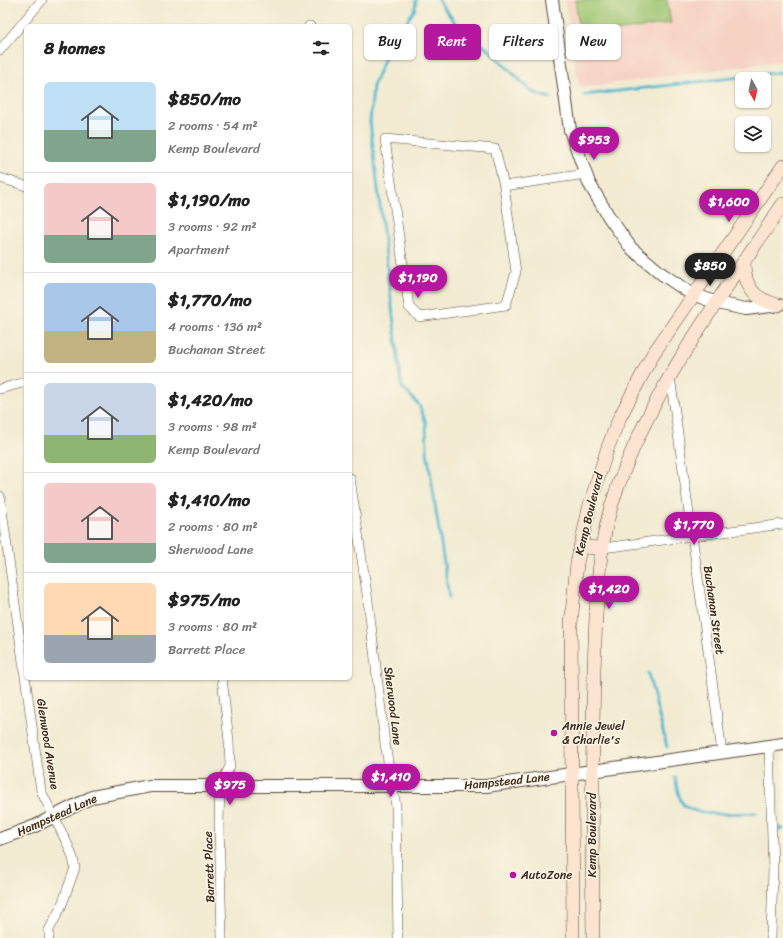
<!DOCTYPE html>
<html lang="en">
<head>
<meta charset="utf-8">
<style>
  :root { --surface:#fff; --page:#f2f2f2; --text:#222; --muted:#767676; --line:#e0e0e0; --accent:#b5179e }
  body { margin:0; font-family:Sriracha,sans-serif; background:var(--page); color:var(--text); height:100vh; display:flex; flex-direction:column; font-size:15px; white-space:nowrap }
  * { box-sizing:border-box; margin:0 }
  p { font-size:13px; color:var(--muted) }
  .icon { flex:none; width:22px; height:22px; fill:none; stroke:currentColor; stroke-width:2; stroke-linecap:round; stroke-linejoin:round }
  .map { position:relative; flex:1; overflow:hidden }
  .side { position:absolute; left:24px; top:24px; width:328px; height:656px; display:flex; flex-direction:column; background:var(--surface); border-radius:6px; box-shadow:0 1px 3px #0004 }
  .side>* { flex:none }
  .banner { position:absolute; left:364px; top:24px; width:359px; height:36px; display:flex; gap:8px }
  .needle { width:26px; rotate:172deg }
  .buttons { position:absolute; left:735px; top:72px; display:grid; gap:8px }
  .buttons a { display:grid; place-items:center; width:36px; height:36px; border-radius:6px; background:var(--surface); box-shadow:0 1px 3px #0004; font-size:20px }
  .price { position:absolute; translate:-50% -34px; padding:0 9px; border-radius:14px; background:var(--accent); color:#fff; font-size:13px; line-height:26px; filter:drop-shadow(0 1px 2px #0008) }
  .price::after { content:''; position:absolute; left:50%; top:24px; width:12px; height:9px; margin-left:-6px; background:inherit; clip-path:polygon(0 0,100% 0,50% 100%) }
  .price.on { background:#222; color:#fff }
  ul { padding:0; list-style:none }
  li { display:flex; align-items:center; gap:12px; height:100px; padding:0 20px }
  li+li { border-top:1px solid var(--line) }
  li span { display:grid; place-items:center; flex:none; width:112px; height:80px; border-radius:6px; color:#555 }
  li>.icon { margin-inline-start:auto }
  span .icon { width:48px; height:48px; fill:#fffc; stroke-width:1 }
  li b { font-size:17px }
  h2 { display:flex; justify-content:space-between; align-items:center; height:48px; padding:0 20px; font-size:17px }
  .chip { padding:0 14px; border-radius:6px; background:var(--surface); box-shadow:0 1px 3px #0004; font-size:14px; line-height:36px }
  .chip.on { background:var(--accent); color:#fff }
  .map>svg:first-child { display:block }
</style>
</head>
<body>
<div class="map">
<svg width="783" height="938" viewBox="0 0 783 938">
  <rect width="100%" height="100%" fill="#fcf5e5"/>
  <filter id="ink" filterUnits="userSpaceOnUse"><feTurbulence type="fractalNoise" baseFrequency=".025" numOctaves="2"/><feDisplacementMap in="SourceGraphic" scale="8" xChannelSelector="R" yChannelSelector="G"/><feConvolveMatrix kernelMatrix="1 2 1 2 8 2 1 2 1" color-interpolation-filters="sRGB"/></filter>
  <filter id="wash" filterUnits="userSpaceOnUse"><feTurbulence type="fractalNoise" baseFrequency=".012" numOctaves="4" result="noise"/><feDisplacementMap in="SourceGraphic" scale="16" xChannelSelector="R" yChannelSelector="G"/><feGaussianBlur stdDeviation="0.9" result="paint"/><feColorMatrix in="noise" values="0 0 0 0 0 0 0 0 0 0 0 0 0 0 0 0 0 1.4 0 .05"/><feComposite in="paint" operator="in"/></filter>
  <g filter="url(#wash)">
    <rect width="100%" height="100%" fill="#f2ebd2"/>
    <polygon fill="#f6d2c3" points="565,0 783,0 783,61 579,88"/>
    <polygon fill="#9cc470" stroke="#6c7747" points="575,0 667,0 671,23 580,36"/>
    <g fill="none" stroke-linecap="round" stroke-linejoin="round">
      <g stroke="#4eb6cd" stroke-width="3">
        <polyline points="416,0 415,9 389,48 373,86 370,122 400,374 402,387 419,405 426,423 427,451 449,597"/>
        <polyline points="438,0 460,29 488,49 532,92 550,98"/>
        <polyline points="584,95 783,72"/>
        <polyline points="648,673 667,747"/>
        <path d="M675 778C677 785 678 798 683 804 695 818 739 813 756 813"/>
        <polyline points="779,829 783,829"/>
      </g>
    </g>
  </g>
  <g filter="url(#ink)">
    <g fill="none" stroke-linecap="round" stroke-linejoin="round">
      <g stroke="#564739" stroke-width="10">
        <g id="minor">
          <polyline points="309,26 310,26"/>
          <polyline points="0,50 42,0"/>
          <polyline points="0,178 26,186"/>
          <polyline points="504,186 495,149 385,139 409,307 419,317 506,305 516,272 504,186 586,174"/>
          <polyline points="670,376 722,752"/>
          <polyline points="0,389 26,382"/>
          <polyline points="350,478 369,608 385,744 396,806 398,938"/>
          <polyline points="0,496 41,791 68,845 73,858 75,868 61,907 49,930 49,938"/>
          <polyline points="603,548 783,524"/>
          <polyline points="222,678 229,741 230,766 220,786 219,822 222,938"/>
          <polyline points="769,745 773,869 771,938"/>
        </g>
      </g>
      <g stroke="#564739" stroke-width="14">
        <g id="tertiary">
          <polyline points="552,0 570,130 589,183 609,217 631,248 662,274 690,293 717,303 746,309 779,305"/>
          <polyline points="0,839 35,826 92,797 150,786 486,786 783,744"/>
        </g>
      </g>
      <g stroke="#564739" stroke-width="14">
        <g id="secondary">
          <path d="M744 262C744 287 754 299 778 305"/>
          <polyline points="580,547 603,548"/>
          <polyline points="573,938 571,623 577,563 590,504 608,447 619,419 653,354 783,166"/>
          <path d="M593 938C592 849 592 760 594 671 596 618 596 558 611 507 645 397 719 299 783 204"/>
        </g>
      </g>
      <use href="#minor" stroke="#fff" stroke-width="9"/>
      <use href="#tertiary" stroke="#fff" stroke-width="12"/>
      <use href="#secondary" stroke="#fde4d1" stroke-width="13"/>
    </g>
  </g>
  <g fill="#b5179e" stroke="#fcf5e5" stroke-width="1.5">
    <circle cx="554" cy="733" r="4"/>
    <circle cx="513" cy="875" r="4"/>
  </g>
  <g text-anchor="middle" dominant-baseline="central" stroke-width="3" stroke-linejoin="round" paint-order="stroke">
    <g font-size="12" fill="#3b2a1e" stroke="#fcf5e5">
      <text transform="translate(589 514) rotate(-76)">Kemp Boulevard</text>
      <text transform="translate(714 610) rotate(82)">Buchanan Street</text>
      <text transform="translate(393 706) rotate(83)">Sherwood Lane</text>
      <text transform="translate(48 744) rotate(81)">Glenwood Avenue</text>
      <text transform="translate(507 781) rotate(-6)">Hampstead Lane</text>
      <text transform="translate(57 815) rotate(-24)">Hampstead Lane</text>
      <text transform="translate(592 835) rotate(-90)">Kemp Boulevard</text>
      <text transform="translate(209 867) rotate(-92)">Barrett Place</text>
    </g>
    <g font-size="12" fill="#3b2a1e" stroke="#fcf5e5" text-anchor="start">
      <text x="562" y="726">Annie Jewel<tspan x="562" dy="14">&amp; Charlie's</tspan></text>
      <text x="521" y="875">AutoZone</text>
    </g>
  </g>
</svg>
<div class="buttons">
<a><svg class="needle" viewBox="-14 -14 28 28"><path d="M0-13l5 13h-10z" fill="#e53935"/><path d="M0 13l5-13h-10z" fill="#767676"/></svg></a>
<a><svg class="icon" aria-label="layers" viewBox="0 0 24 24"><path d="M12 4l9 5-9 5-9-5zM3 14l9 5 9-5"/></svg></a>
</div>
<b class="price" style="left:594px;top:161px">$953</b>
<b class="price" style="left:729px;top:223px">$1,600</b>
<b class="price on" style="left:710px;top:287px">$850</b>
<b class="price" style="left:418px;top:299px">$1,190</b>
<b class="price" style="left:694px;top:546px">$1,770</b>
<b class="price" style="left:609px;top:610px">$1,420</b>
<b class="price" style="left:391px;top:798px">$1,410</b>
<b class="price" style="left:230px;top:806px">$975</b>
<div class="banner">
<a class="chip">Buy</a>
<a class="chip on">Rent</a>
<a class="chip">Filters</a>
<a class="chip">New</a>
</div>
<section class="side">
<h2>8 homes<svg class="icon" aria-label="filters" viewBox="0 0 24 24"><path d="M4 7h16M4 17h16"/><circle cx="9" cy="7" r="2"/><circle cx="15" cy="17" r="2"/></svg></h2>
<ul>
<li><span style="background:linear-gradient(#bfe0f5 60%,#7fa58c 0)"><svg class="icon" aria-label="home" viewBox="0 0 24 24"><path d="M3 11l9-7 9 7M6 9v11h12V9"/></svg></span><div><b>$850/mo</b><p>2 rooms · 54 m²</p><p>Kemp Boulevard</p></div></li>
<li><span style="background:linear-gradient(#f6c9c9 65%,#7fa58c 0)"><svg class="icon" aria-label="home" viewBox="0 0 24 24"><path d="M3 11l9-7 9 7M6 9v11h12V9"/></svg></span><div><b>$1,190/mo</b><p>3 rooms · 92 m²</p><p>Apartment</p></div></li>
<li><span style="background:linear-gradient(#a9c7e8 60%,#c2b280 0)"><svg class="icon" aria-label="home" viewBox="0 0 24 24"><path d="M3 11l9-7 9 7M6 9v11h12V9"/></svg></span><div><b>$1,770/mo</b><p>4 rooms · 136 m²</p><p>Buchanan Street</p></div></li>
<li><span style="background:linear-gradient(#c9d6e8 65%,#8fb573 0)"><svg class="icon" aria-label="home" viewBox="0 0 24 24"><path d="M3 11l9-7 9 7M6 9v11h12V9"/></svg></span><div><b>$1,420/mo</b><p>3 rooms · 98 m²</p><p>Kemp Boulevard</p></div></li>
<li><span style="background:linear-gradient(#f6c9c9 75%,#7fa58c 0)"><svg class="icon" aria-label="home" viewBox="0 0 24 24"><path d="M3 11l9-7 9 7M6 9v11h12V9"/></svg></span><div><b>$1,410/mo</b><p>2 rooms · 80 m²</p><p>Sherwood Lane</p></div></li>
<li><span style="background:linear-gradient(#ffd9b3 65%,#9aa5b1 0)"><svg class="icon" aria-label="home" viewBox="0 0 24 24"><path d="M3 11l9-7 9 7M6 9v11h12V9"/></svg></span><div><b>$975/mo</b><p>3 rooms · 80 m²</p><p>Barrett Place</p></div></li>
</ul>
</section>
</div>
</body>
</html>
